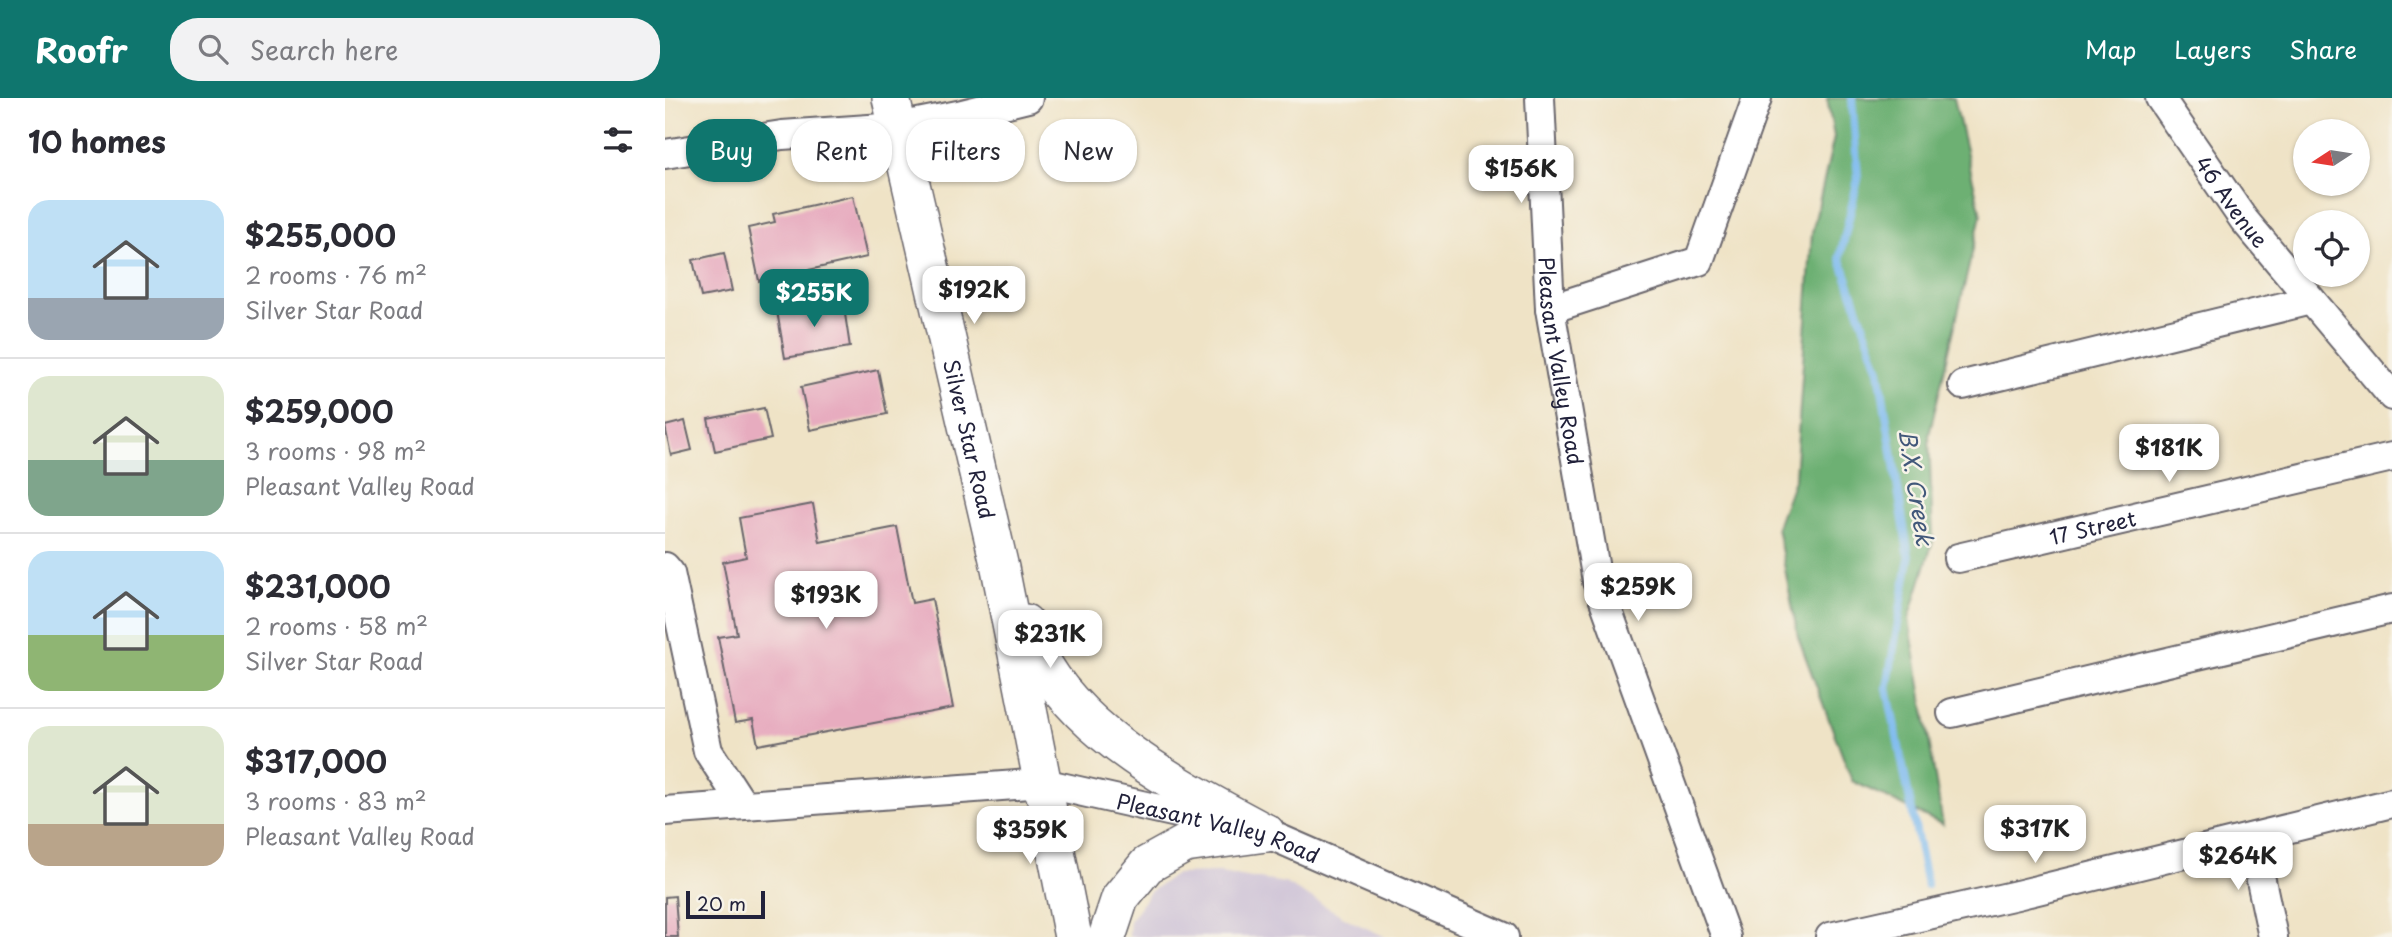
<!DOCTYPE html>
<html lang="en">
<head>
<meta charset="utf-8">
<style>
  :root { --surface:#fff; --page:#f2f2f3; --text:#2b2b33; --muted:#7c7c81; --line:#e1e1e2; --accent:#0f766e }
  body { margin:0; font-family:"Playpen Sans",sans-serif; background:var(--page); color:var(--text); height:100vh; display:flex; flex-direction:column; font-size:26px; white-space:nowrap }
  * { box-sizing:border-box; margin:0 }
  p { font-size:23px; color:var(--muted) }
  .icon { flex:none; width:38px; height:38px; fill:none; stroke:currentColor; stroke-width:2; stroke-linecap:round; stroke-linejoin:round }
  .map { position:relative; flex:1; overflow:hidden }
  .drawer { display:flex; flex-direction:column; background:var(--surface); width:665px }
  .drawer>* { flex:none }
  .top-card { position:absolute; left:21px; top:21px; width:665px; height:63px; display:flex; gap:14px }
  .needle { width:46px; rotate:258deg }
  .buttons { position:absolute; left:1628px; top:21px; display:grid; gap:14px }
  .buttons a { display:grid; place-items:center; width:77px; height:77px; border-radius:50%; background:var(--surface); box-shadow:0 2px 5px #0004; font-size:35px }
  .scale { position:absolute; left:21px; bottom:18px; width:79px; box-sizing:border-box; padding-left:7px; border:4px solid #22223b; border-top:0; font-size:19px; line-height:24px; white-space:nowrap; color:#22223b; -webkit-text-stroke:5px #f7f3e8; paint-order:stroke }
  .price { position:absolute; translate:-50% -60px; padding:0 16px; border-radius:14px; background:#fff; color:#222; font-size:23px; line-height:46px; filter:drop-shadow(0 2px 4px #0008) }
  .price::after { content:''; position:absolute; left:50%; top:42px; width:21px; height:16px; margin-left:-10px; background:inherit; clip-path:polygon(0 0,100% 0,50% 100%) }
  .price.on { background:var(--accent); color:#fff }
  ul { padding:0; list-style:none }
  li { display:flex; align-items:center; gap:21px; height:175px; padding:0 28px }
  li+li { border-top:2px solid var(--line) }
  li span { display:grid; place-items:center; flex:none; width:196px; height:140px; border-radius:21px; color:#555 }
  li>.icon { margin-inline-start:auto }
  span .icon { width:84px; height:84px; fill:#fffc; stroke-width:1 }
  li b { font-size:30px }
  h2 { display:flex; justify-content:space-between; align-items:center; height:84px; padding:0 28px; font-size:30px }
  .pill { padding:0 24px; border-radius:28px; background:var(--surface); box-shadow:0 2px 5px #0004; font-size:24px; line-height:63px }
  .pill.on { background:var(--accent); color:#fff }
  header { display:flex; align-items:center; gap:42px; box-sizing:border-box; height:98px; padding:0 35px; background:var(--accent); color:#fff }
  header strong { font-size:33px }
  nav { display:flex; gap:38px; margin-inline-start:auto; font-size:24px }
  .search { width:490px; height:63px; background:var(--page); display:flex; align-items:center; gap:18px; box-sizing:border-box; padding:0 24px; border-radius:28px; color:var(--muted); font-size:26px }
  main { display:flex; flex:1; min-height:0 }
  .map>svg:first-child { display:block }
</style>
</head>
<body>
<header>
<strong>Roofr</strong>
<div class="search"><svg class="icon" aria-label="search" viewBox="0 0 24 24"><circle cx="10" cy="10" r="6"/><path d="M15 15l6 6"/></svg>Search here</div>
<nav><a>Map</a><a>Layers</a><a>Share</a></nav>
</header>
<main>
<section class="drawer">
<h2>10 homes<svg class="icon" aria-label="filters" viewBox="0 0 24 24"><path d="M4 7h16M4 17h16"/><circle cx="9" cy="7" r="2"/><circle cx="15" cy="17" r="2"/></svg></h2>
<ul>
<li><span style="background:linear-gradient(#bfe0f5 70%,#9aa5b1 0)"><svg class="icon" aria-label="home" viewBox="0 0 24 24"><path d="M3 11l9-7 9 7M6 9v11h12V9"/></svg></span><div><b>$255,000</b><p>2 rooms · 76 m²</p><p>Silver Star Road</p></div></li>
<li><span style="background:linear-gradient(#dfe7d0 60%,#7fa58c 0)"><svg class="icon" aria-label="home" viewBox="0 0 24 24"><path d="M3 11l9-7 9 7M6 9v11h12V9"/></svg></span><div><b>$259,000</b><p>3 rooms · 98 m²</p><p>Pleasant Valley Road</p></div></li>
<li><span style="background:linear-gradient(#bfe0f5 60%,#8fb573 0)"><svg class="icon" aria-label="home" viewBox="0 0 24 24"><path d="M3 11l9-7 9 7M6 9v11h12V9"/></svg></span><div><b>$231,000</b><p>2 rooms · 58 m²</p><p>Silver Star Road</p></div></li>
<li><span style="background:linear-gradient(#dfe7d0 70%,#b9a48a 0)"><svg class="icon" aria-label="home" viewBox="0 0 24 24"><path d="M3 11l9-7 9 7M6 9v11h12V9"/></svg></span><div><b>$317,000</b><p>3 rooms · 83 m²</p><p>Pleasant Valley Road</p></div></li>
</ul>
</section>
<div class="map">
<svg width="1727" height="839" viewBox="0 0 1727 839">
  <rect width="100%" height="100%" fill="#f7f3e8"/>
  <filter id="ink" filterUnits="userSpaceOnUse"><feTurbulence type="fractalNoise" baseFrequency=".0143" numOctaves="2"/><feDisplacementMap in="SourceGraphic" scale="14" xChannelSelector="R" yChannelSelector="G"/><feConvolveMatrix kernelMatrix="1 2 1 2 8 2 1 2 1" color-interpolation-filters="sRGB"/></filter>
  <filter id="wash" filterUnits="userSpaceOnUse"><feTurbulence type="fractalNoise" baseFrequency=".00686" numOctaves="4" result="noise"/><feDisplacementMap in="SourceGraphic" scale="28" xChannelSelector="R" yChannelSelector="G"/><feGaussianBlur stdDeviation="1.57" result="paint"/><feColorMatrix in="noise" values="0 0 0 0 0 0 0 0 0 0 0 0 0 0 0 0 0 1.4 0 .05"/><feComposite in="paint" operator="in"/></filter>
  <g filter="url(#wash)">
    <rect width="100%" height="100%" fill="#efe3c6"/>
    <polygon fill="#cbbfd5" points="555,775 620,785 688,824 721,839 464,839 465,822 485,794 511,776"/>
    <polygon fill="#6db073" stroke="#486957" stroke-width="2" points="1162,0 1289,0 1316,117 1264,337 1268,443 1244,521 1278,727 1187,683 1133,539 1112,429 1130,379 1147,135 1169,39"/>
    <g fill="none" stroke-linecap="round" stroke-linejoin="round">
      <polyline stroke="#7bbaef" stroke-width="8" points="1187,0 1193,81 1175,159 1214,272 1244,460 1222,590 1262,787"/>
    </g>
    <g id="blocks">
      <g fill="#e7acbf">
        <polygon points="188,98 202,159 94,183 83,130 110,124 108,116"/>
        <polygon points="59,155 67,193 36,199 28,162"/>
        <polygon points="178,203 185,249 120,260 112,213"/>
        <polygon points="213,272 222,316 145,332 136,289"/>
        <polygon points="99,310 106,341 50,353 43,321"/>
        <polygon points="20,323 27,352 6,357 0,328"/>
        <polygon points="148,406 155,444 232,429 247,505 267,501 288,610 93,647 88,622 70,625 53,539 72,536 58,464 81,459 74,420"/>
        <polygon points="10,798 13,839 0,839 0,799"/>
      </g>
    </g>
  </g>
  <g filter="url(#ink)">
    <use href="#blocks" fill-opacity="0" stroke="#6a666c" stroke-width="2"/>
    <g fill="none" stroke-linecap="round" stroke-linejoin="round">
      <g stroke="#6a666c" stroke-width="32">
        <g id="minor">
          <path id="s1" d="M875 0 885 211 932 483 1061 839"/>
          <path id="s2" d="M1495 0 1579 122 1727 298"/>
          <polyline points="0,56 117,37 233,29 293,17 363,0"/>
          <polyline points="885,211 1034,163 1092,0"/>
          <polyline points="1298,287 1646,202"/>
          <path id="s3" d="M1293 460 1727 359"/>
          <polyline points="0,469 5,475 43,653 78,707"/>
          <polyline points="1287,615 1727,511"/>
          <path id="s4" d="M0 713 378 685 601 735 839 839"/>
          <polyline points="1587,740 1608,839"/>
          <polyline points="1165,839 1352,797 1727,705"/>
        </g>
      </g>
      <g stroke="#6a666c" stroke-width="40">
        <g id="major">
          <path id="s5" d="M226 0 335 470 408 839"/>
          <path d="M360 525C367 539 372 555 380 569 427 646 524 693 601 735"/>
          <polyline points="442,839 455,800 482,767 520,746 601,735"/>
        </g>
      </g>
      <use href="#minor" stroke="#fff" stroke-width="28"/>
      <use href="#major" stroke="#fff" stroke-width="37"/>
    </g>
  </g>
  <g text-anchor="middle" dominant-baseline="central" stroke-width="5" stroke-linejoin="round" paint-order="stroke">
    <g font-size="21" fill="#22223b" stroke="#f7f3e8">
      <text stroke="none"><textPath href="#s2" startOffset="126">46 Avenue</textPath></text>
      <text stroke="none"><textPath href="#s1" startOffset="264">Pleasant Valley Road</textPath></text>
      <text stroke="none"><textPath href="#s5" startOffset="350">Silver Star Road</textPath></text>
      <text stroke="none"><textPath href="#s3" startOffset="138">17 Street</textPath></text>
      <text stroke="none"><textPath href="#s4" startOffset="560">Pleasant Valley Road</textPath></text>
    </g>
    <g font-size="23" font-style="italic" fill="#41577a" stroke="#f7f3e8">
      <text transform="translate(1252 389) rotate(81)">B.X. Creek</text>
    </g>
  </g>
</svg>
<div class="buttons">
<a><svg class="needle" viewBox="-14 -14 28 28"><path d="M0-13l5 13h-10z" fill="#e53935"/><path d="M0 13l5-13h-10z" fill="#7c7c81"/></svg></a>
<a><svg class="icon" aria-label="locate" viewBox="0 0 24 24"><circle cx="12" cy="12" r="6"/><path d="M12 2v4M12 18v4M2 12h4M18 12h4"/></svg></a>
</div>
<div class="scale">20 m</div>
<b class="price" style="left:856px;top:107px">$156K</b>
<b class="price" style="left:309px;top:228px">$192K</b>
<b class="price on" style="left:149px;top:231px">$255K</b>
<b class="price" style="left:1504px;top:386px">$181K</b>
<b class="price" style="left:973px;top:525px">$259K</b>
<b class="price" style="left:161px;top:533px">$193K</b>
<b class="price" style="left:385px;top:572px">$231K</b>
<b class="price" style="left:1370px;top:767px">$317K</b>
<b class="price" style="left:365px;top:768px">$359K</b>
<b class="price" style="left:1573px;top:794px">$264K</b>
<div class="top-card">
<a class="pill on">Buy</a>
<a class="pill">Rent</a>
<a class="pill">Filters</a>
<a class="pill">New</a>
</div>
</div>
</main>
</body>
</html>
